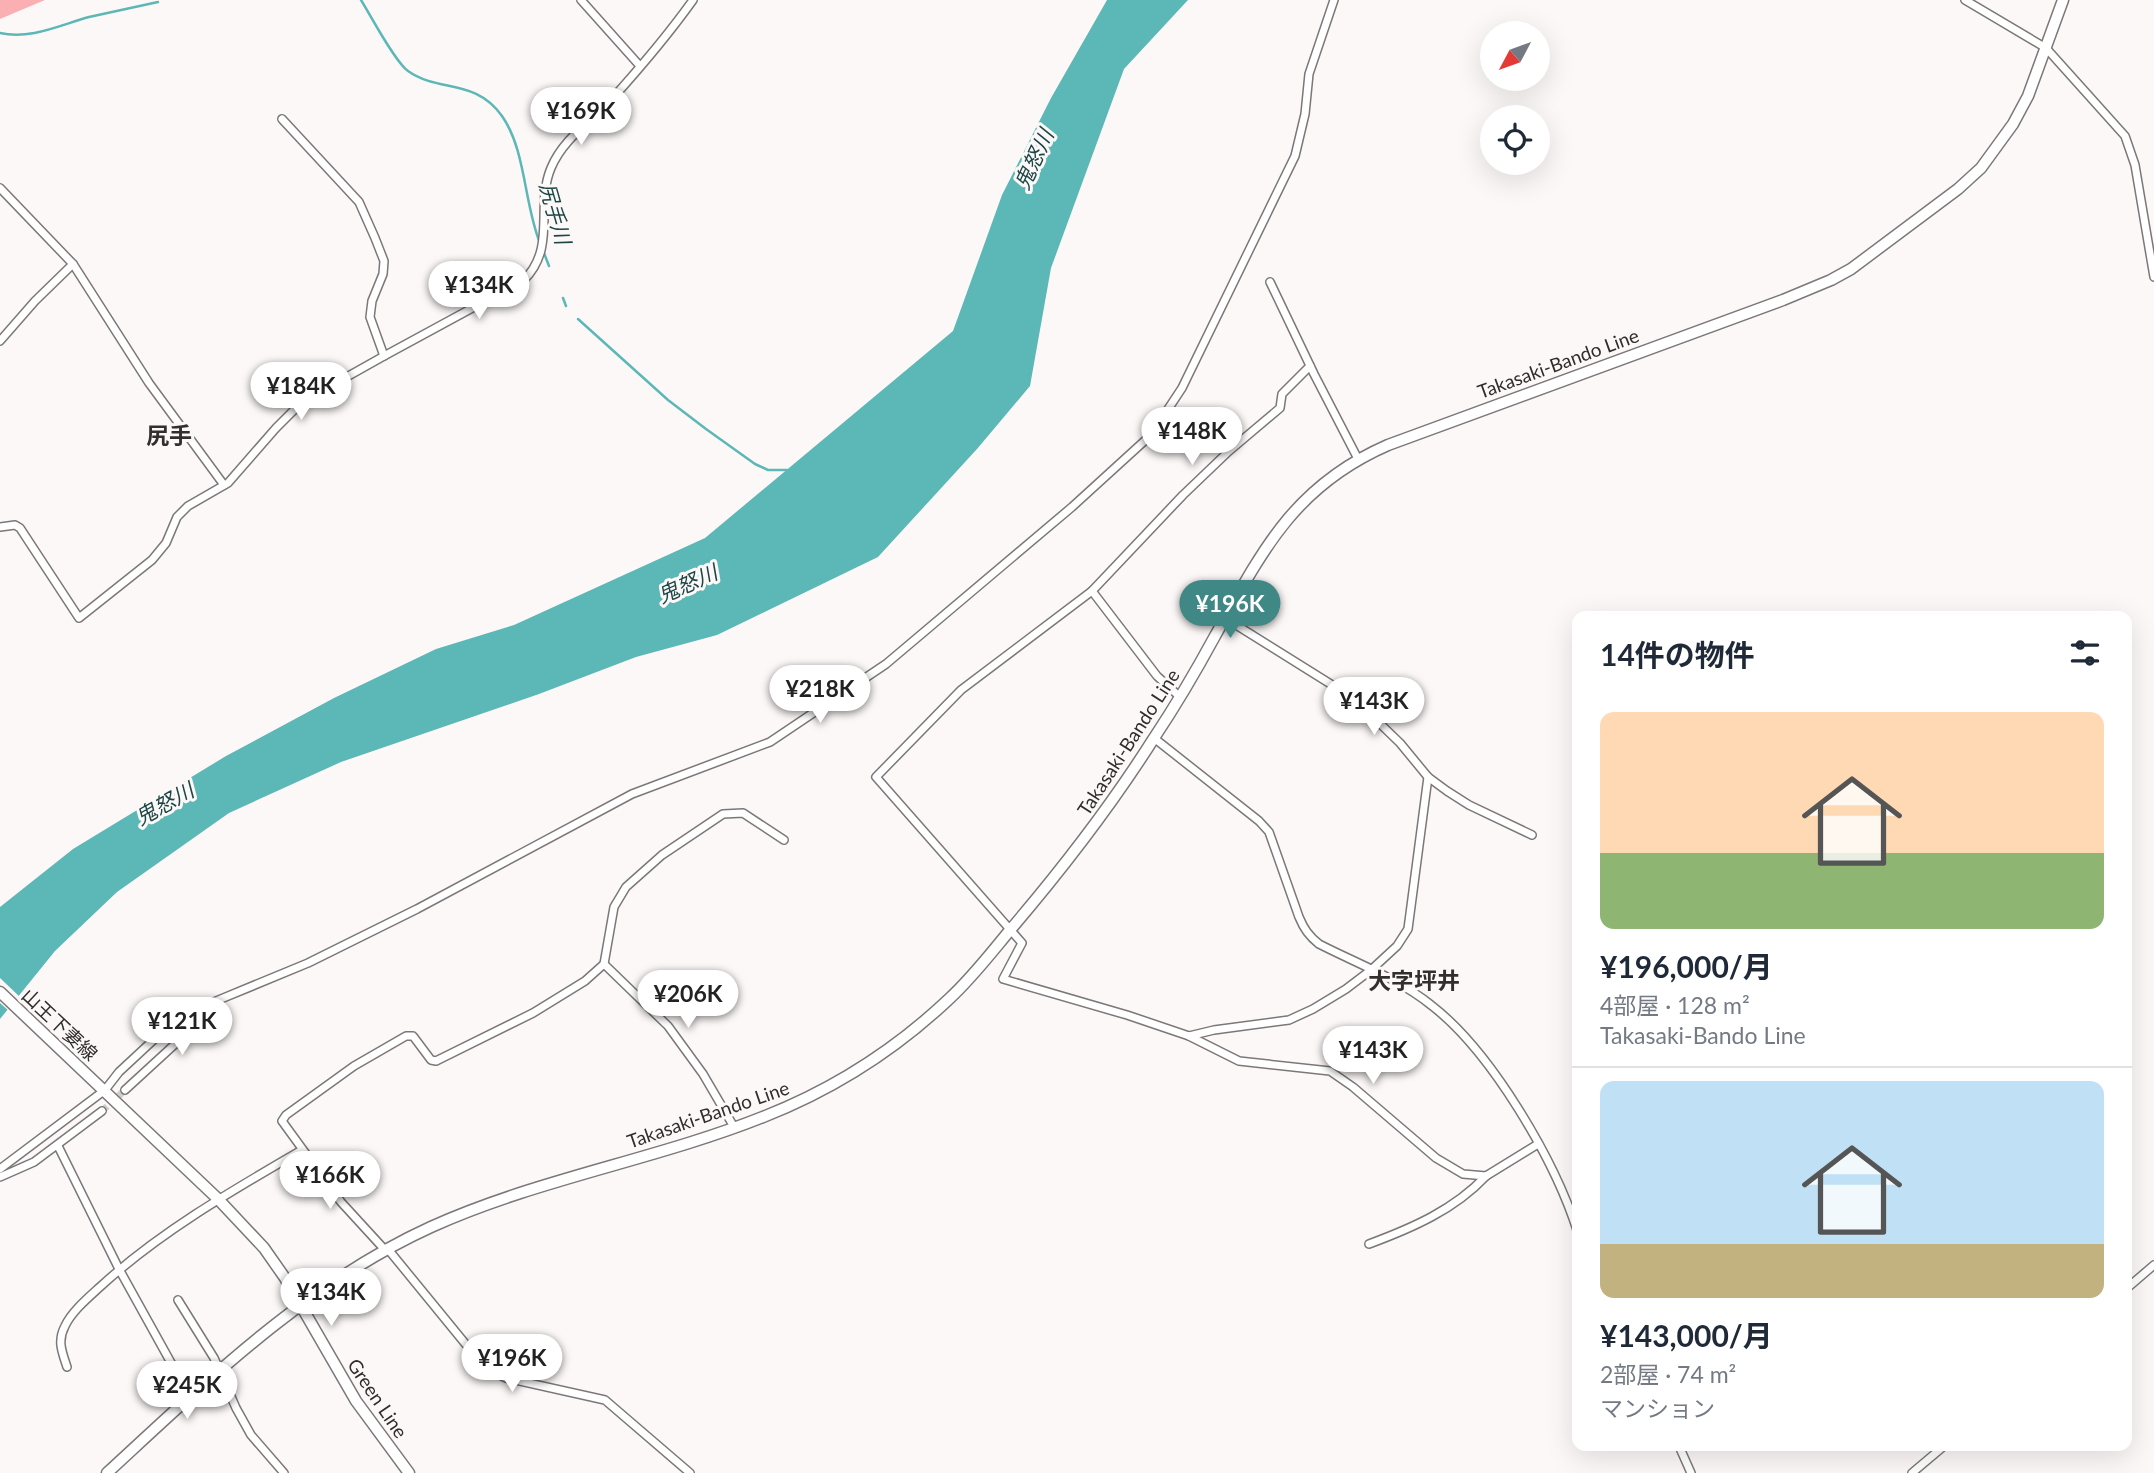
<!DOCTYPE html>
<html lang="ja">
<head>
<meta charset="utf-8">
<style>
  :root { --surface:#fff; --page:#f2f2f3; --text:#1f2937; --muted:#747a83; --line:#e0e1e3; --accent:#408886 }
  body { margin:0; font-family:Lato,"Noto Sans JP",sans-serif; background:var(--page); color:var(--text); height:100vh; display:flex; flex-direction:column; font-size:26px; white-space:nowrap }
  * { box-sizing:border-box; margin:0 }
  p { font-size:23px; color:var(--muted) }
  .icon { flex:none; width:38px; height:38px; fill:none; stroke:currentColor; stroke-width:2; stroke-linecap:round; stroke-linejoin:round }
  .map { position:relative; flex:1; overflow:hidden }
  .side { position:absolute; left:1572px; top:611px; width:560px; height:840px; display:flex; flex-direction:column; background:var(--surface); border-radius:14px; box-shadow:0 7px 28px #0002 }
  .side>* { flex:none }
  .needle { width:46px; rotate:229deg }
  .tools { position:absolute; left:1480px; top:21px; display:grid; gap:14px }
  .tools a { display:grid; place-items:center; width:70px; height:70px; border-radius:50%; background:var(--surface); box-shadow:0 7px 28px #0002; font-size:35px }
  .price { position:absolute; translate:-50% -60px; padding:0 16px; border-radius:24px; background:#fff; color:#222; font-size:23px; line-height:46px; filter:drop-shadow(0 2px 4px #0008) }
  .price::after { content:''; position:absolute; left:50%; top:42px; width:21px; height:16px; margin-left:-10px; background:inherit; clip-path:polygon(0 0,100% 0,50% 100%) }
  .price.on { background:var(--accent); color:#fff }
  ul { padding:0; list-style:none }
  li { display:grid; align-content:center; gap:14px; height:371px; padding:0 28px }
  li+li { border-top:2px solid var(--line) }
  li span { display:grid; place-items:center; height:217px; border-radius:14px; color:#555 }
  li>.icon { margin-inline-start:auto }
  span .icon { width:126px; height:126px; fill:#fffc; stroke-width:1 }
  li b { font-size:30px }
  h2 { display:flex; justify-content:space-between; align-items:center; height:84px; padding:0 28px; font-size:30px }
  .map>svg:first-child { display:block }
</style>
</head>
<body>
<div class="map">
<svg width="2154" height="1473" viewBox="0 0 2154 1473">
  <rect width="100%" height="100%" fill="#fdf8f8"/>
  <polygon fill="#faafb3" points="0,0 45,0 0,19"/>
  <polygon fill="#5cb8b6" points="1107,0 1188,0 1124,69 1051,268 1030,386 977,449 878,557 717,635 636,657 539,694 341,762 229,813 117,892 55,951 0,1019 0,907 73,849 226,756 334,698 436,649 514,625 705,538 953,331 1002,195 1051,98"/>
  <polygon fill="#fdf8f8" points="0,978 21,998 10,1012 0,1003"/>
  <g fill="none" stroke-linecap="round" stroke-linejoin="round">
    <g stroke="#5cb8b6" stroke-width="2.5">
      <path d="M361 0C371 16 395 62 408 71 439 93 475 78 502 116 526 150 524 204 540 243"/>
      <path d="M0 33C30 40 60 25 89 17 112 12 135 7 158 2"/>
      <polyline points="544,253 549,266"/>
      <polyline points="563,298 566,306"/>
      <polyline points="578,319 668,400 706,429 755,464 768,470 787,470"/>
    </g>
    <polyline stroke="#d4cfcf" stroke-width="7" stroke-dasharray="7 3.5" stroke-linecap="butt" points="102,1111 125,1090"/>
    <g stroke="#7c7778" stroke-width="10">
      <g id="street">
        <polyline points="581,0 640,66"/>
        <polyline points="1965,0 2046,48 2125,136 2135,165 2154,277"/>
        <polyline points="282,119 359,202 375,238 384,261 383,274 372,301 370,317 384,356"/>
        <polyline points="0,188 73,264 149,383 224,485"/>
        <polyline points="1270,282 1314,374 1358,459"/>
        <polyline points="0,341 35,301 73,264"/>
        <path d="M0 527 15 525 20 528 79 618 152 560 166 543 177 517 188 506 228 483 276 428 295 409 311 397 384 356 524 280C557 247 535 206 551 168 563 139 590 122 611 100 639 69 668 35 693 0"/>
        <polyline points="1092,591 1183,495 1229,451 1280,408 1282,394 1310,366"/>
        <polyline points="1225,618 1337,688 1369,713 1400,743 1428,777 1447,791 1469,805 1532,835"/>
        <polyline points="1180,697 1157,676 1092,591 961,690 876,777 1022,943 1003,979 1127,1015 1189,1036 1214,1030 1289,1020 1313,1009 1346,989 1371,970 1397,946 1408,929 1428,777"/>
        <path d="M1154 738 1259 821 1269 832 1299 917C1304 929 1309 936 1319 944 1356 963 1399 979 1431 1005 1491 1051 1554 1159 1577 1230"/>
        <polyline points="604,964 668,1026 703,1074 734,1127"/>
        <polyline points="1189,1036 1239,1061 1330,1071 1353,1087 1436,1158 1463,1174 1486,1176 1538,1144"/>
        <polyline points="125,1090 198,1023 208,1011"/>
        <polyline points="58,1146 119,1269 190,1397"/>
        <polyline points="0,1169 105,1090 119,1072 161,1033 204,1010 216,1001 308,963 417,909 632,794 770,742 886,664 1072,507 1151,435 1182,388 1295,156 1305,114 1309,74 1334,0"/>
        <polyline points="0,1177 34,1162 102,1111"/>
        <path d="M1369 1244C1412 1228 1454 1210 1486 1176"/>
        <polyline points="387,1248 486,1369 506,1378 605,1400 690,1473"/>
        <polyline points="385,1250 341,1202 282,1121 286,1115 354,1066 406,1036 413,1036 431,1060 436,1061 533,1013 585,981 604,964 614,907 626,887 662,855 723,814 743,813 784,840"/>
        <polyline points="2126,1289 2154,1265"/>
        <polyline points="178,1300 214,1358 236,1408 251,1435 284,1473"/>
        <path d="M67 1367C62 1352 57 1341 65 1326 72 1311 89 1297 101 1286 160 1232 233 1190 302 1150"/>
        <polyline points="1679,1446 1691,1473"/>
        <polyline points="1912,1473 1944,1446"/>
      </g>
    </g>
    <g stroke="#7c7778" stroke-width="13">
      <g id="secondary">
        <polyline points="0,992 218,1199 264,1248 285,1278 356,1401 409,1473"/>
        <path d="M107 1473C207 1381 306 1284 431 1227 537 1179 655 1160 763 1117 832 1090 895 1050 949 999 972 978 991 953 1011 929 1063 868 1111 806 1154 738 1176 705 1196 671 1215 636 1262 551 1294 486 1388 445L1783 300 1831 280 1851 269 1958 189 1981 168 2013 124 2028 96 2063 0"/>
      </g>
    </g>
    <use href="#street" stroke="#fff" stroke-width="7"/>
    <use href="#secondary" stroke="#fff" stroke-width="10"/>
  </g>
  <g text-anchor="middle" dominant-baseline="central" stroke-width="6" stroke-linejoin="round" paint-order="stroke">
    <g font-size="19" fill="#2f2d2d" stroke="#fdf8f8">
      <text transform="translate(1558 363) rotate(-20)">Takasaki-Bando Line</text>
      <text transform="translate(1128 742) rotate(-57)">Takasaki-Bando Line</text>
      <text transform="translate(60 1024) rotate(43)">山王下妻線</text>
      <text transform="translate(708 1114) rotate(-19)">Takasaki-Bando Line</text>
      <text transform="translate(378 1398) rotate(56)">Green Line</text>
    </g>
    <g font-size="21" font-style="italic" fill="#1c4746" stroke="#fdf8f8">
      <text transform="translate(1033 159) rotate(-65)">鬼怒川</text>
      <text transform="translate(556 213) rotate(74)">尻手川</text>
      <text transform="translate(687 583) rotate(-24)">鬼怒川</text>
      <text transform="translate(164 803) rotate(-29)">鬼怒川</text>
    </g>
    <g font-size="23" font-weight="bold" fill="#332f2f" stroke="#fdf8f8">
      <text x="169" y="435">尻手</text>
      <text x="1414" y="980">大字坪井</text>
    </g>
  </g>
</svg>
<div class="tools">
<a><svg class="needle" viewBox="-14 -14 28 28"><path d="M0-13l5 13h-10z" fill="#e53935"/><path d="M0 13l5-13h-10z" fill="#747a83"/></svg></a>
<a><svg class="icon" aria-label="locate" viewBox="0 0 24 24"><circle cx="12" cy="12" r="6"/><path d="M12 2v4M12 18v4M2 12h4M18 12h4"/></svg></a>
</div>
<b class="price" style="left:581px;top:147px">¥169K</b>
<b class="price" style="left:479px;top:321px">¥134K</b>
<b class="price" style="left:301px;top:422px">¥184K</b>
<b class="price" style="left:1192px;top:467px">¥148K</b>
<b class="price on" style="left:1230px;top:640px">¥196K</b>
<b class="price" style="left:820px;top:725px">¥218K</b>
<b class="price" style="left:1374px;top:737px">¥143K</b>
<b class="price" style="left:688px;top:1030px">¥206K</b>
<b class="price" style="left:182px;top:1057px">¥121K</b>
<b class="price" style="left:1373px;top:1086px">¥143K</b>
<b class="price" style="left:330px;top:1211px">¥166K</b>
<b class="price" style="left:331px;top:1328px">¥134K</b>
<b class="price" style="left:512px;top:1394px">¥196K</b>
<b class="price" style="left:187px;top:1421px">¥245K</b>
<section class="side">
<h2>14件の物件<svg class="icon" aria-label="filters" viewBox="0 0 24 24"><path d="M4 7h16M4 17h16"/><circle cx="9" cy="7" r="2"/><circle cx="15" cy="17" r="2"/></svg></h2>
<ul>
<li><span style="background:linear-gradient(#ffd9b3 65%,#8fb573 0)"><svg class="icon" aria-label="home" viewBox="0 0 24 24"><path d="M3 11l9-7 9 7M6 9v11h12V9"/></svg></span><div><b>¥196,000/月</b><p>4部屋 · 128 m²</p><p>Takasaki-Bando Line</p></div></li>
<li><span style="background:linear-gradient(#bfe0f5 75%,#c2b280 0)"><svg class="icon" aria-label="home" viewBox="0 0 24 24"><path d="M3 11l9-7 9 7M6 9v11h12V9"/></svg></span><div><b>¥143,000/月</b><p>2部屋 · 74 m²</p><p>マンション</p></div></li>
</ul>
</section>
</div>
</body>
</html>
